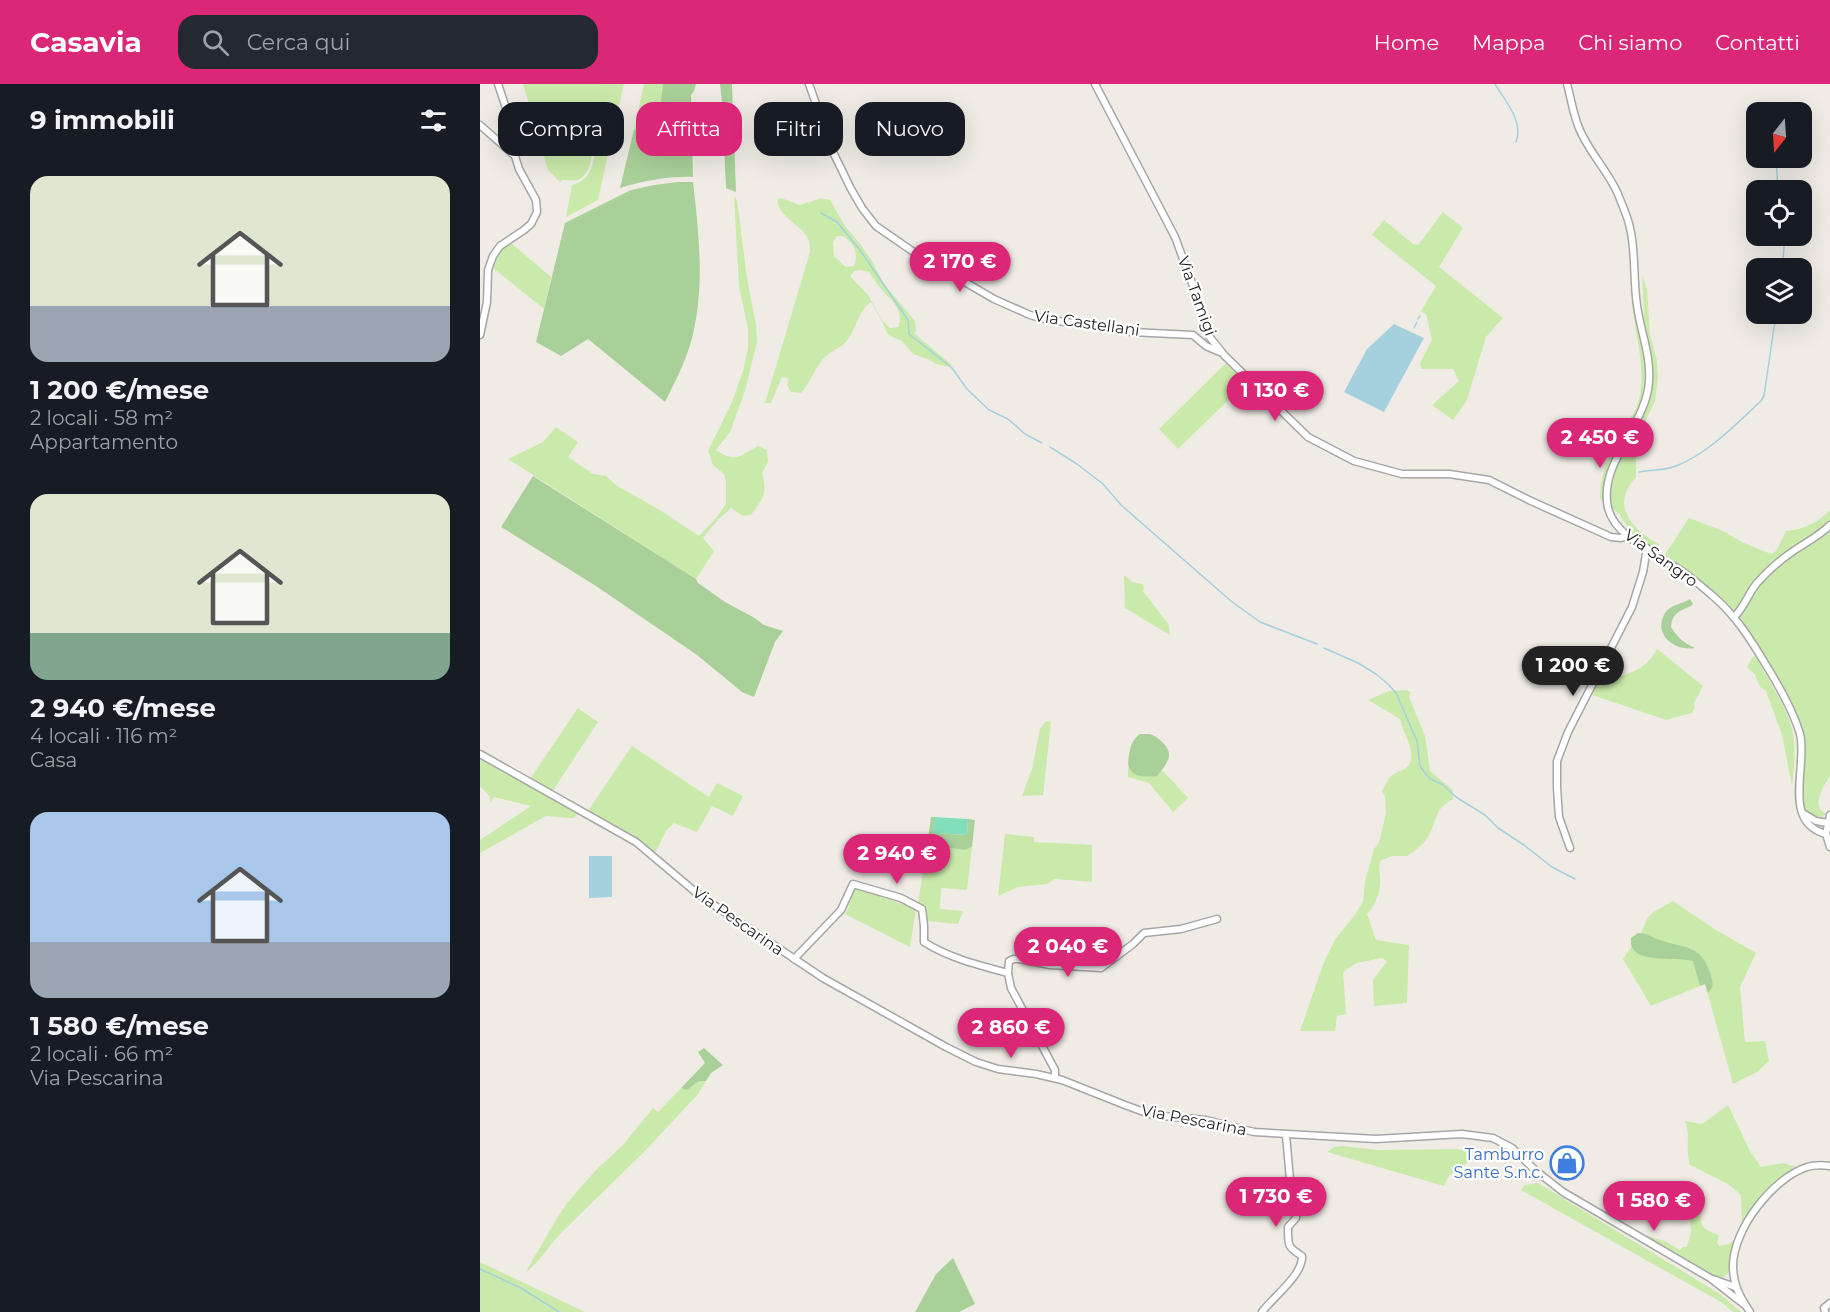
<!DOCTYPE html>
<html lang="it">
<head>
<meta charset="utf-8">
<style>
  :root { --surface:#171b24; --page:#242831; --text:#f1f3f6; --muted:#9ea1a6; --accent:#db2777 }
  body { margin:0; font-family:Montserrat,sans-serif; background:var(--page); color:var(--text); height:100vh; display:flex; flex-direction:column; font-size:22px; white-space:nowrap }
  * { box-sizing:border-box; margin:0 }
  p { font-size:20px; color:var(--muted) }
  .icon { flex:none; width:33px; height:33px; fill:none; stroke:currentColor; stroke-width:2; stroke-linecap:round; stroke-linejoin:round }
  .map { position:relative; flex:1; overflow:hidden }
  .side { display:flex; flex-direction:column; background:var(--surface); width:480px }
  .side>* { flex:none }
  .guide { position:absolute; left:18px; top:18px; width:570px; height:54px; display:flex; gap:12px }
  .needle { width:39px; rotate:197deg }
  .tools { position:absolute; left:1266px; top:18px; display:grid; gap:12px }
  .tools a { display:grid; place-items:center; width:66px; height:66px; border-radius:12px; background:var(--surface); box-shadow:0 6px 24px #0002; font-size:30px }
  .price { position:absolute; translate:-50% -51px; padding:0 14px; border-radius:21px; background:var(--accent); color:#fff; font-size:20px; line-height:39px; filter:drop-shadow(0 2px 3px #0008) }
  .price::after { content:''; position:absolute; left:50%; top:36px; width:18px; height:14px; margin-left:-9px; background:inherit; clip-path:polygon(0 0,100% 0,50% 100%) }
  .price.active { background:#222; color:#fff }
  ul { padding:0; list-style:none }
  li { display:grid; align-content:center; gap:12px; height:318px; padding:0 30px }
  li span { display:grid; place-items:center; height:186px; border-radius:18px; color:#555 }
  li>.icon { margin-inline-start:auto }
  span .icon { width:108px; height:108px; fill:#fffc; stroke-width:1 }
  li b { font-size:26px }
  h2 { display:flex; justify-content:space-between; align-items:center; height:72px; padding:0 30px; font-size:26px }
  .pill { padding:0 21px; border-radius:18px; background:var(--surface); box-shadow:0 6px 24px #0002; font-size:21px; line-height:54px }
  .pill.active { background:var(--accent); color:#fff }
  header { display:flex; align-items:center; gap:36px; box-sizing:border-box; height:84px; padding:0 30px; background:var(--accent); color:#fff }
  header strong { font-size:28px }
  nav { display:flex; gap:33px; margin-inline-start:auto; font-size:21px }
  .search { width:420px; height:54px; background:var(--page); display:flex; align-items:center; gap:15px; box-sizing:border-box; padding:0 21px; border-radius:18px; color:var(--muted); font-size:22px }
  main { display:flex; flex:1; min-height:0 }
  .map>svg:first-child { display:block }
</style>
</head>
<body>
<header>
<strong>Casavia</strong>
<div class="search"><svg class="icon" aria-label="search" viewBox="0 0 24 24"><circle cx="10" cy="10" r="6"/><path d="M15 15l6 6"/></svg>Cerca qui</div>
<nav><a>Home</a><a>Mappa</a><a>Chi siamo</a><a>Contatti</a></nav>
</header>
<main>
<section class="side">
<h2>9 immobili<svg class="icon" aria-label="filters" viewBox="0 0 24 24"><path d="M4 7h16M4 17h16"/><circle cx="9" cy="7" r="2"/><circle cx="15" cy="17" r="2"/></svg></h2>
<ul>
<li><span style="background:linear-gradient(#dfe7d0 70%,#9aa5b1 0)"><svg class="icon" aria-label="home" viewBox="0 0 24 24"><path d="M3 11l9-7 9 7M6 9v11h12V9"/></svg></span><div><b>1 200 €/mese</b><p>2 locali · 58 m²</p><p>Appartamento</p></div></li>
<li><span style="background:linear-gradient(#dfe7d0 75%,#7fa58c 0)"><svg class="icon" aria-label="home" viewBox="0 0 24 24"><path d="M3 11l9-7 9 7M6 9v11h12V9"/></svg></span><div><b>2 940 €/mese</b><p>4 locali · 116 m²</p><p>Casa</p></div></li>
<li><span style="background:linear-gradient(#a9c7e8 70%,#9aa5b1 0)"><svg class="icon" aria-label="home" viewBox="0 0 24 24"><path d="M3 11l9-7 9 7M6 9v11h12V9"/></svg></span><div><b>1 580 €/mese</b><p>2 locali · 66 m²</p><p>Via Pescarina</p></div></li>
</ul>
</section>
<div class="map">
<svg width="1350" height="1228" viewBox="0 0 1350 1228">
  <rect width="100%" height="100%" fill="#f0ece5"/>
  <g fill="#caeaab" fill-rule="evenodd">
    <path d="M43 0H144L118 116 86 133 92 101C113 96 114 76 116 58 98 35 82 51 62 63Z"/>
    <polygon points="164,0 183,0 178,41 161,47 154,46"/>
    <path d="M99 50 108 53 113 61C112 72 110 93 97 96 93 97 86 96 82 96L80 98 68 86 62 66 89 51Z"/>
    <path d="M254 112 257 116 267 194 276 241 277 258 265 307 250 348 236 366C255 380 261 371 278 362L287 366 288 378 282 389C288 409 283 415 271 431L263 432 251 424 237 437 223 454 234 467 216 495 28 375 63 358 76 343 98 358 88 373 113 390 126 392 137 402 178 425 219 452 236 434 246 420V397L244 390 233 381 228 367 252 318 263 287 268 264V245L259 202Z"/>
    <path d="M301 114 320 121 342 114 350 116 365 142 381 161 392 177 404 200 435 237 436 245 435 250 472 281 469 283 456 280 450 276 433 270 422 257 408 251 403 239 391 218C377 228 376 248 365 259 360 264 351 267 345 273 335 283 331 298 321 309L311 308 307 301 309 295 302 293 291 319H285L330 168C330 163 330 158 327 153 320 140 295 130 298 115ZM357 152H362C374 158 379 169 374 182L366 183 354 172 353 158ZM381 186 389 188C392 192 395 197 398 201 407 214 426 224 418 243L410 244 402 236 388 211 370 192 374 187Z"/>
    <polygon points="963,128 983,144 959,183 1023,234 1006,253 987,316 973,336 952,321 979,297 973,285 941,285 940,279 952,256 946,230 941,227 956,202 892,151 904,136 933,160 938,161"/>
    <polygon points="31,159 71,193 64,225 13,184 20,168"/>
    <path d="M1162 190 1167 205 1170 251 1177 277 1178 292 1175 317 1162 345 1156 364V393C1129 423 1153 445 1180 461L1172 463 1152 450 1139 430 1120 415C1120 386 1132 365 1146 342 1149 335 1155 329 1157 322 1170 284 1151 245 1152 207L1167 286V300L1160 329 1164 331C1176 298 1171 275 1165 242 1163 225 1163 207 1162 190Z"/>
    <polygon points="746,279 766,299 698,365 679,345"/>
    <path d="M1350 426V691C1344 703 1329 723 1347 730L1341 733 1327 730C1317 710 1327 679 1324 656 1318 620 1280 564 1258 534L1263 528 1266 519 1254 530 1204 485 1184 472 1209 434 1243 447 1264 459 1291 470 1296 467 1306 447C1322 446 1339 438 1350 426Z"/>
    <polygon points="644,491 652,498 663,500 664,504 663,507 689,541 690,551 645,524"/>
    <path d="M1177 565 1223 602 1214 619 1215 624 1212 629 1186 636 1109 610 1116 597C1139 594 1166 588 1177 565Z"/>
    <path d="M1275 571C1286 593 1304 618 1311 641 1317 661 1314 682 1312 702L1302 651 1286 607 1280 603 1275 591 1267 583 1270 577Z"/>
    <path d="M927 606 931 608 929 613 945 652 950 687 973 706V715C954 725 958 735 949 751 944 760 936 766 927 772H913L901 776C898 783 900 786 900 794 901 807 896 821 887 830L896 856 929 861 927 919 894 922 893 896 907 877 902 874 876 879 863 888 866 930 857 932 855 947H820L844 878 856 854 875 831 883 817 885 797 894 765 899 759 906 729 905 712 902 707C904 703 907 698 909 694 920 683 933 689 931 667 929 655 922 646 920 635L888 616 909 607Z"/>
    <polygon points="98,624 118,638 72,708 50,695"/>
    <polygon points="566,637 571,638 563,711 542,712 552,685 560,645"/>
    <polygon points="152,662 229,713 237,699 263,712 253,732 232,722 217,748 194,739 186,747 175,769 152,750 107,728"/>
    <polygon points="0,673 98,729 98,730 93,734 87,734 66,732 0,769 0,756 51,722 14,713 10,720 10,713 0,702"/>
    <path d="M648 683C654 694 665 692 677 692L682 686 708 714 693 728 669 699 648 693Z"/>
    <polygon points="525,750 554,753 554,758 612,761 612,798 575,795 567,800 538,803 518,812"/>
    <polygon points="447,761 485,766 492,763 487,806 461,804 460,825 483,827 478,840 446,837 438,820"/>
    <polygon points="375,803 436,825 430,863 365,830 368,825"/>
    <polygon points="1193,817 1236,846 1276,869 1260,903 1265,958 1285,957 1289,977 1277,988 1253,1000 1225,900 1171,922 1143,875 1161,849 1167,835 1172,829"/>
    <path d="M219 997H226L218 1010 165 1067 80 1150C68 1163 59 1179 45 1189L77 1134 87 1119 116 1086 143 1061 173 1024 178 1028 201 1004 207 1006Z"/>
    <path d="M1248 1021 1270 1067 1281 1083 1303 1079 1318 1084 1291 1105 1253 1167 1250 1187 1243 1194 1221 1185 1162 1150 1187 1158 1200 1166 1203 1163H1207L1211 1147 1209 1126 1221 1127C1219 1144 1225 1146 1239 1151L1237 1159 1239 1162 1248 1160 1256 1155 1262 1136 1261 1111 1248 1100 1210 1081C1205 1066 1211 1052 1205 1037L1222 1040Z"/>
    <polygon points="862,1062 899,1066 976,1065 997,1068 995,1073 969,1092 964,1102 847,1068 854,1063"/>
    <polygon points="1058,1099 1240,1210 1261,1228 1253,1228 1241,1218 1041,1106 1045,1101"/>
    <polygon points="0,1178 2,1179 105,1228 0,1228"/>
  </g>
  <g fill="#aad09a">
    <path d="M183 0H216L214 7 211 11 213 93C189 92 163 97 140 104L154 46 161 47 178 41Z"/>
    <polygon points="240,0 252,0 256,108 246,104 242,18"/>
    <path d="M198 98H213C219 150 225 203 212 254 206 277 195 298 185 318L108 255 81 272 56 258 85 139 151 106 174 101Z"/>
    <polygon points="53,392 216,495 218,499 245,518 273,533 284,541 303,547 295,558 274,613 262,608 217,571 116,502 21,443"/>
    <path d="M1210 515 1213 520 1211 522C1200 527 1192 529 1191 543 1197 553 1204 559 1215 564 1195 568 1172 550 1185 529 1190 521 1202 520 1210 515Z"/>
    <path d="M660 650C661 650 669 650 670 650 677 652 690 663 689 671 689 678 682 686 677 692 660 694 644 692 649 671 651 661 652 656 660 650Z"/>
    <polygon points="451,733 454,733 454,749 487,751 488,735 495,736 492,763 485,766 447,761"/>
    <path d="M1158 849C1167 849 1171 853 1180 856 1206 865 1222 860 1231 892 1233 899 1234 903 1228 909L1225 900 1220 902 1213 877C1196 872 1147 882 1151 854Z"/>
    <polygon points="224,964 243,981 231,989 226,997 219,997 207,1006 201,1004 225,979 218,968"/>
    <polygon points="473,1174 495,1220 479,1228 435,1228 456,1190"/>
  </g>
  <polygon fill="#83dfbb" points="454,733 488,735 487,751 453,749"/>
  <g fill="#a5d1de">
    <polygon points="914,240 944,254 904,328 864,308 887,265"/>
    <polygon points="132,772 132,813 109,814 109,772"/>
  </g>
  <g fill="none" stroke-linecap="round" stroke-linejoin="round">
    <g stroke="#a5d1de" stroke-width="1.5">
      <path d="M1015 0C1025 17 1044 37 1036 58"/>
      <polyline points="1296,74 1298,106"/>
      <polyline points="341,129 357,138 380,166 428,236 429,250 472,284 487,305 509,326 528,335 545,350 562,359"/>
      <polyline points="1302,184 1304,164 1303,152"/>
      <polyline points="938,235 940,232"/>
      <polyline points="934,244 937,238"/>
      <polyline points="570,363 597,380 623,400 641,421 751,517 780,538 837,560"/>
      <path d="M1159 388C1172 385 1184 387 1196 382 1228 370 1257 339 1281 317L1284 312 1296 230"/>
      <polyline points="844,564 878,579 896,590 909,601 916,609 937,657 940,682 949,694 963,701 976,713 1005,731 1018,744 1044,761 1072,783 1095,795"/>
      <polyline points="0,1185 41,1204 79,1228"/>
    </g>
    <g stroke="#a6a6a6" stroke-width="9">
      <g id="minor">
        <polyline points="18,0 35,51"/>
        <polyline points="329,0 353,68 371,105 382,124 396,142 435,169 514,215 550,231 568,236 622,242 651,248 713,251 726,262 740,268"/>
        <polyline points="615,0 695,153 712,199 728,251 745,272 828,353 874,377 922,390 969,390 1009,396 1051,417 1131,453 1141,454 1147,452"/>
        <path d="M1087 0C1091 14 1093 30 1099 44 1108 67 1128 87 1138 110 1142 121 1148 133 1150 144 1156 169 1153 196 1157 221 1160 246 1171 271 1169 297 1167 341 1118 378 1128 424 1135 454 1182 473 1206 490 1215 497 1225 505 1234 513 1256 532 1271 556 1286 581 1299 602 1313 626 1320 650 1328 682 1301 738 1346 750"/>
        <polyline points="0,41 35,72 39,85 56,116 57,128 51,140 44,146 20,162 13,172 8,186 7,218 0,251"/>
        <path d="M1254 533C1264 524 1268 510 1277 499 1287 488 1300 476 1312 468 1325 459 1339 452 1350 441"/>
        <polyline points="0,670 156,758 219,811 343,894 466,963 496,978 518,985 556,990 582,996 645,1021 672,1031 726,1036 774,1048 896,1055 982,1050 1013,1054 1032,1064 1055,1086 1083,1108 1230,1194 1266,1222"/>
        <polyline points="1324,730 1336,737 1348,739"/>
        <polyline points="1350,731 1346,750 1350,763"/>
        <polyline points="1090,764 1079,733 1077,704 1077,677 1088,648 1152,523 1163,488 1167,464"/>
        <path d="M314 875 361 826 373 800 421 814 442 825 444 842V858C469 874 498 881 528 889"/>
        <polyline points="575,994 575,986 531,904 528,889 529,877 534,875 539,875 570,881 621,884 653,860 664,849 701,845 737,835"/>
        <polyline points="1233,1195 1255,1203"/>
        <path d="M782 1228C793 1213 823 1191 822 1172 807 1163 808 1161 808 1143L816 1134 817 1126 811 1107 806 1051"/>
        <path d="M1270 1228C1260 1213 1253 1201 1253 1182 1253 1145 1293 1094 1327 1083 1334 1081 1342 1081 1350 1082"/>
        <polyline points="1345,1228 1344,1224 1350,1219"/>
      </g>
    </g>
    <use href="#minor" stroke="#fff" stroke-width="6"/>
  </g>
  <defs>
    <g id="shop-ring" transform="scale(1.725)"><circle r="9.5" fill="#fff" stroke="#3f7fe0" stroke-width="1.5"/><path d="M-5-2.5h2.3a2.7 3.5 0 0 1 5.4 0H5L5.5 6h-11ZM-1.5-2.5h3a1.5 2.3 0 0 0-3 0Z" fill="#3f7fe0"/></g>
  </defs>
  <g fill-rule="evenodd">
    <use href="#shop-ring" x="1087" y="1079"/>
  </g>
  <g text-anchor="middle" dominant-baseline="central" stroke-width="4.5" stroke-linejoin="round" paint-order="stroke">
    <g font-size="16" fill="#1f1f1f" stroke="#fff">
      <text transform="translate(717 212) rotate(70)">Via Tamigi</text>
      <text transform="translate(607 239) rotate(8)">Via Castellani</text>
      <text transform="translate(1181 474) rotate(36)">Via Sangro</text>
      <text transform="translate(258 837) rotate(35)">Via Pescarina</text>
      <text transform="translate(714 1036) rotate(11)">Via Pescarina</text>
    </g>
    <g font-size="16" fill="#366cbe" stroke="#fff" text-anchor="end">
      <text x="1064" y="1070">Tamburro<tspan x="1064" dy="18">Sante S.n.c.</tspan></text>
    </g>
  </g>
</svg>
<div class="tools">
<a><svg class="needle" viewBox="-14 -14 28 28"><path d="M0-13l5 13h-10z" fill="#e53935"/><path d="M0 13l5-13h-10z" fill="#9ea1a6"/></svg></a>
<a><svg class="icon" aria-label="locate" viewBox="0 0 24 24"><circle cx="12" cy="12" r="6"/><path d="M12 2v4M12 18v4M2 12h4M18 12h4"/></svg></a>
<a><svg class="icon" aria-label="layers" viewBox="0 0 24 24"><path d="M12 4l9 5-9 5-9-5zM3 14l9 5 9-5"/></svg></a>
</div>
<b class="price" style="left:480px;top:209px">2 170 €</b>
<b class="price" style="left:795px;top:338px">1 130 €</b>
<b class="price" style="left:1120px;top:385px">2 450 €</b>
<b class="price active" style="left:1093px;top:613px">1 200 €</b>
<b class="price" style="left:417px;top:801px">2 940 €</b>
<b class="price" style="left:588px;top:894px">2 040 €</b>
<b class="price" style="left:531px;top:975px">2 860 €</b>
<b class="price" style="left:796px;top:1144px">1 730 €</b>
<b class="price" style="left:1174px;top:1148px">1 580 €</b>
<div class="guide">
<a class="pill">Compra</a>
<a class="pill active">Affitta</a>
<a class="pill">Filtri</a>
<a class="pill">Nuovo</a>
</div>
</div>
</main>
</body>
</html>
